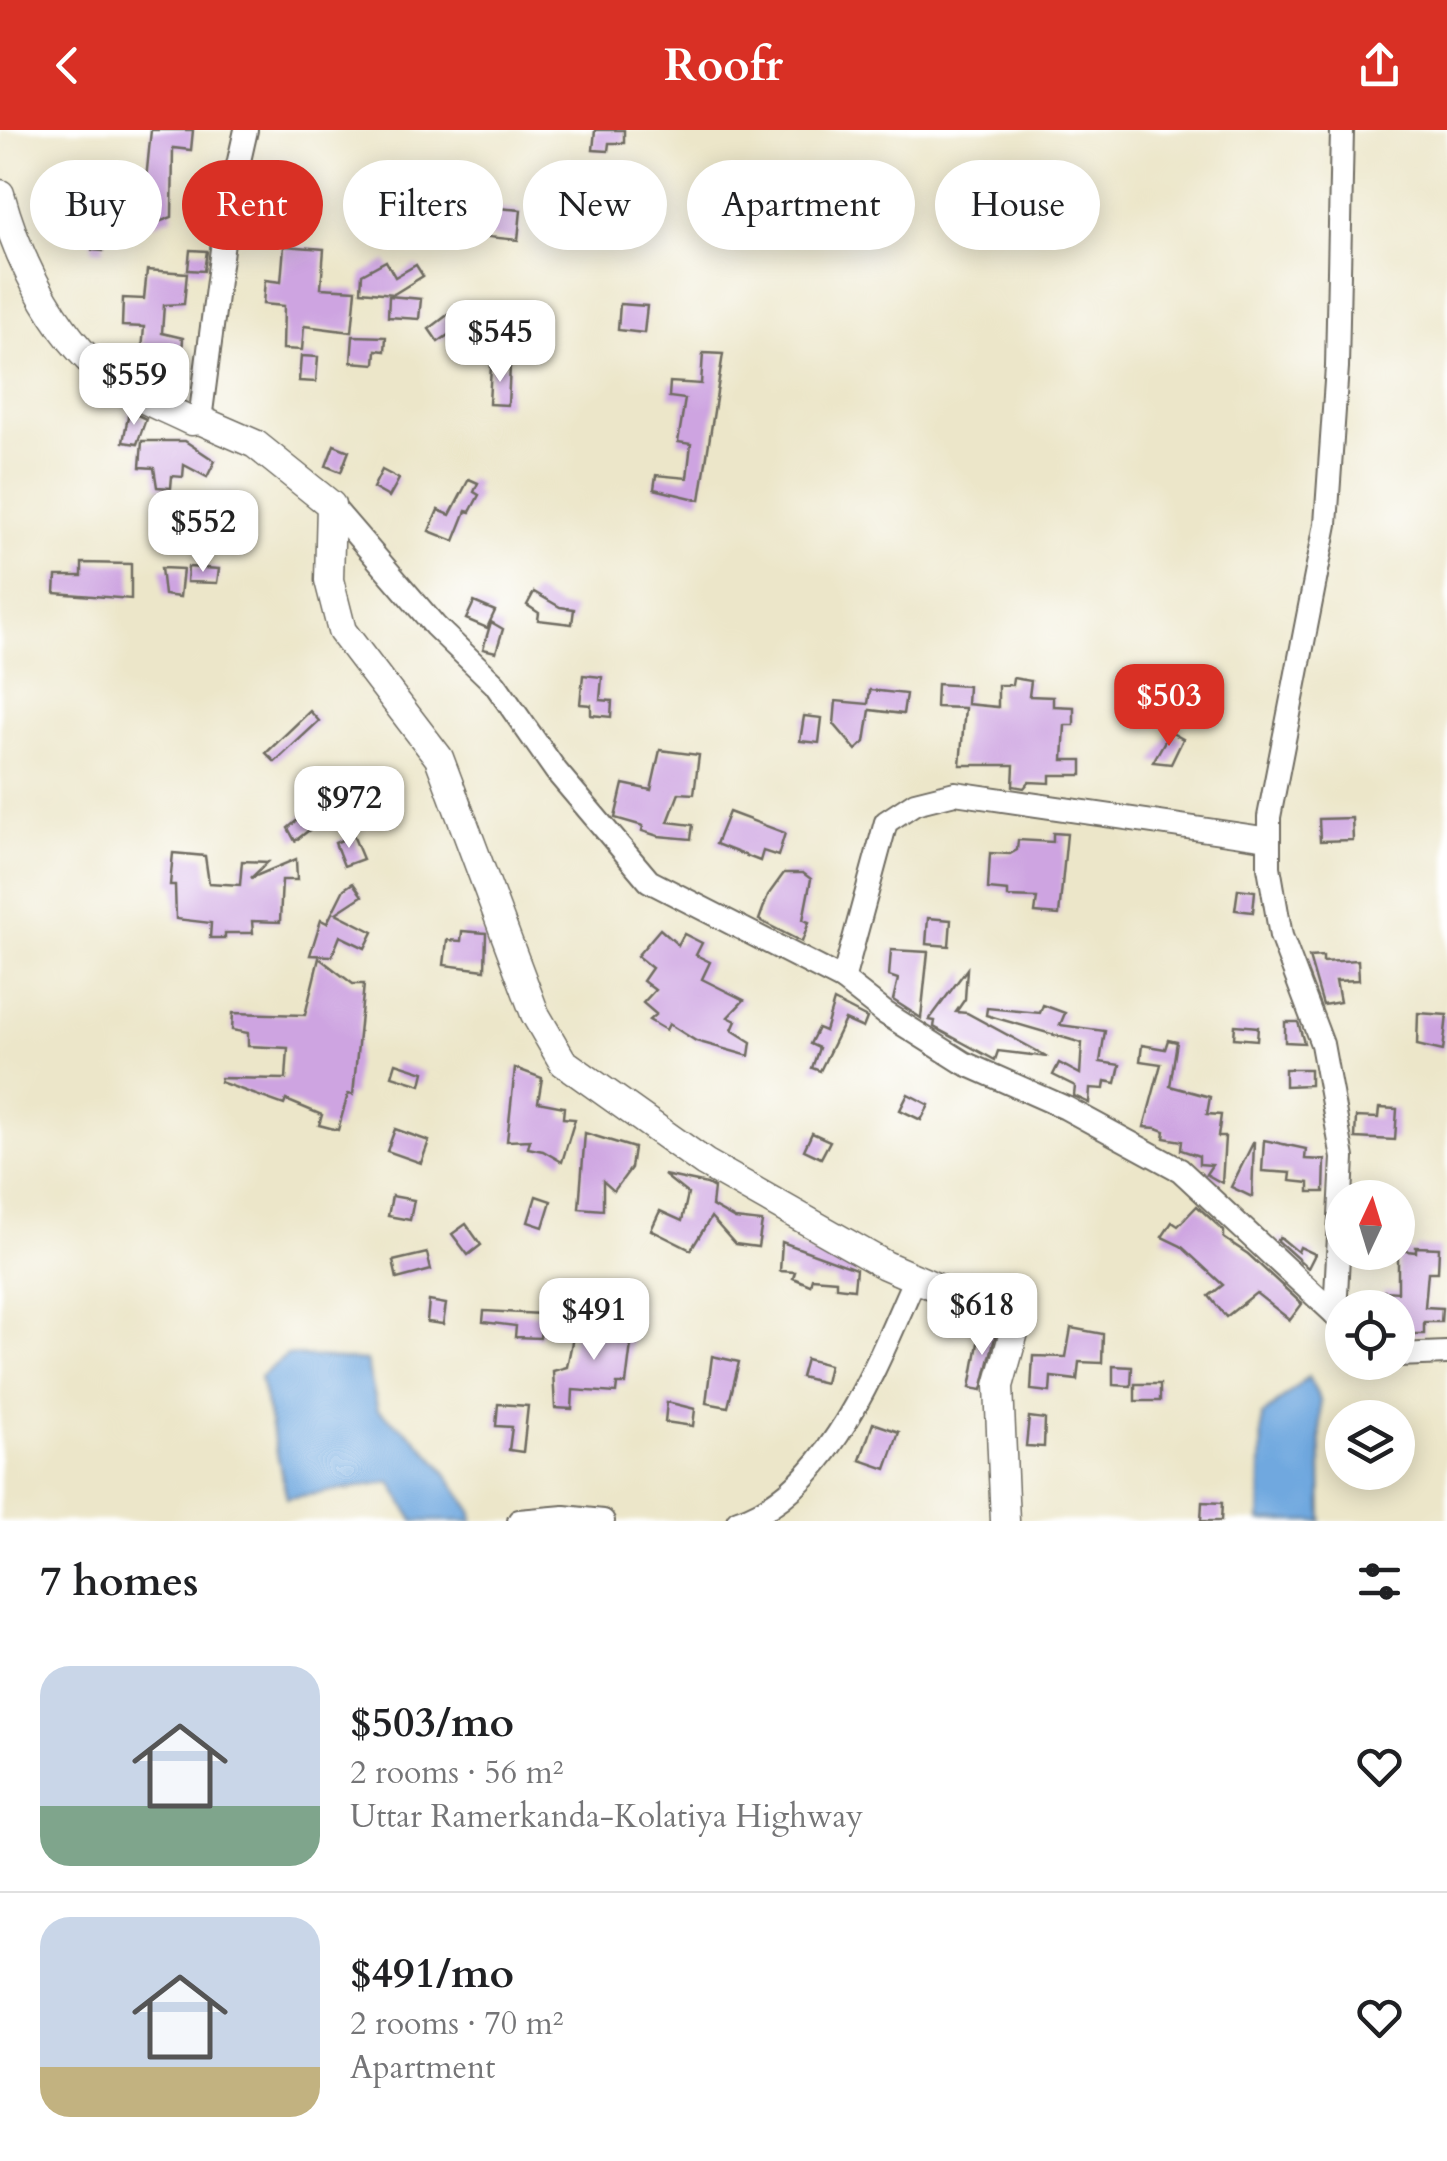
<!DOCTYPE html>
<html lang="en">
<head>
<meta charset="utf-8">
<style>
  :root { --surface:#fff; --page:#f6f6f6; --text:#202124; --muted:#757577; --line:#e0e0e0; --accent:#d93025 }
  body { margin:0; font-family:Cardo,serif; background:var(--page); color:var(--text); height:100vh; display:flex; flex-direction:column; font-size:38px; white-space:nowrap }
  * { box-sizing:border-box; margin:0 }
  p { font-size:32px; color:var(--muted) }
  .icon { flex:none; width:55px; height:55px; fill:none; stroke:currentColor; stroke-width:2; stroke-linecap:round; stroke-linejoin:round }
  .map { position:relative; height:1391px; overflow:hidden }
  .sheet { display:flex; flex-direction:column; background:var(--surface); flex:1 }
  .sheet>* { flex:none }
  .hud { position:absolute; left:30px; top:30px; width:1388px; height:90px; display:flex; gap:20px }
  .needle { width:65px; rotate:4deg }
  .tools { position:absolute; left:1325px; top:1050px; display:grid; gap:20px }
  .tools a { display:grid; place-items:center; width:90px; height:90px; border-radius:50%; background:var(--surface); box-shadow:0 5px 25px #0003; font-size:50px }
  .price { position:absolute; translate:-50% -85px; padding:0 22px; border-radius:20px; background:#fff; color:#222; font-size:32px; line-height:65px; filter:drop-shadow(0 2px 5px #0008) }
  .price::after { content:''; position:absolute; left:50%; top:60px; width:30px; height:22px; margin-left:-15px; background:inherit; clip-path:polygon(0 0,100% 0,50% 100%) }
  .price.current { background:var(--accent); color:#fff }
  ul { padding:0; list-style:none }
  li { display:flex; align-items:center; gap:30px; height:250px; padding:0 40px }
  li+li { border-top:2px solid var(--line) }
  li span { display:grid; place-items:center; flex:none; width:280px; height:200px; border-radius:30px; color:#555 }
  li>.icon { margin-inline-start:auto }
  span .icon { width:120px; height:120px; fill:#fffc; stroke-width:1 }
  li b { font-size:42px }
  h2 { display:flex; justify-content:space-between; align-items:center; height:120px; padding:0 40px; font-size:42px }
  .tag { padding:0 35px; border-radius:45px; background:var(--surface); box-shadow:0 5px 25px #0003; font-size:35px; line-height:90px }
  .tag.current { background:var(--accent); color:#fff }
  header { display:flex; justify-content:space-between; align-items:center; height:130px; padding:0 40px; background:var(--accent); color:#fff; font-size:45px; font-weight:700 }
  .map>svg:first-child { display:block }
</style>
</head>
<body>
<header><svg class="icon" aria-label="back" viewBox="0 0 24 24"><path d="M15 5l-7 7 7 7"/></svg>Roofr<svg class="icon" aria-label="share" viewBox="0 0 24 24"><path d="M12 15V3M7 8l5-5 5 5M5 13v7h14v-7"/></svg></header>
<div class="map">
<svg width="1447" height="1391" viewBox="0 0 1447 1391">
  <rect width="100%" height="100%" fill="#fff"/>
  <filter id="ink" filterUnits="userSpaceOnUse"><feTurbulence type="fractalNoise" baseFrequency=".01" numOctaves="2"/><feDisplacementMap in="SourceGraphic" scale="20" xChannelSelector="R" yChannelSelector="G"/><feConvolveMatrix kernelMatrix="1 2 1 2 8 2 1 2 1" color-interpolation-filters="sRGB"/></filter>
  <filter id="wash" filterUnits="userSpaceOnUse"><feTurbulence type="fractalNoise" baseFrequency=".0048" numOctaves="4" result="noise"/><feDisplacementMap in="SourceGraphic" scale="40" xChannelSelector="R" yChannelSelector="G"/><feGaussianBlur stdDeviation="2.25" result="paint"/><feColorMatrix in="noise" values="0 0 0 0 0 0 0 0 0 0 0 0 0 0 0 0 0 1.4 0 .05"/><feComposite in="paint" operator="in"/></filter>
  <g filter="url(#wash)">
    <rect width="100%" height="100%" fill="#ece6c9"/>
    <g fill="#70a8df" stroke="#4e6a85" stroke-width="2.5">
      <polygon points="287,1225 366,1231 378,1280 414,1307 440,1335 471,1380 473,1391 414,1391 391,1352 287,1368 260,1247"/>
      <polygon points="1308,1247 1320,1270 1322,1391 1260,1391 1262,1286"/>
    </g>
    <g id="blocks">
      <g fill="#cea4e1">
        <polygon points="151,0 193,0 191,20 173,18 172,87 146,97 146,84 107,83 103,121 92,120 92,109 68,107 64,95 93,85 95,47 146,50"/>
        <polygon points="595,0 624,0 624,13 609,13 608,21 593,20"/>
        <polygon points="62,59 68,82 50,87 43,64"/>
        <polygon points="460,59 488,62 486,77 521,80 518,110 488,107 489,95 456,91"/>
        <polygon points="396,93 418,95 417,117 394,115"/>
        <polygon points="284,116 324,119 321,158 356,160 352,202 304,196 302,220 283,219 284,176 263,174 265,150 281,152"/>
        <polygon points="190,120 207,121 204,141 188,140"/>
        <polygon points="386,131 395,147 416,135 423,146 394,164 361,161 362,144"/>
        <polygon points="147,140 187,143 184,174 164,175 162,203 183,208 181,243 157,240 159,223 142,221 144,197 122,196 123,168 144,169"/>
        <polygon points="389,166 421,169 419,189 388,187"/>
        <polygon points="620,174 647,176 644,203 618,200"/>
        <polygon points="454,180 464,194 438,212 429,199"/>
        <polygon points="353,206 386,207 385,221 376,220 375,234 351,232"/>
        <polygon points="703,223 723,224 700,370 654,359 656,345 687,348 691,314 678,312 685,269 669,267 670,252 701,254"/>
        <polygon points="301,226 318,227 316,252 299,251"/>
        <polygon points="491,235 510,236 508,275 489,274"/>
        <polygon points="129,281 146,289 137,314 123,312"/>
        <polygon points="142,311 185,311 215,331 207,347 184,335 183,347 172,346 171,358 157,357 154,338 140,337"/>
        <polygon points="334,315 349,321 341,342 326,336"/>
        <polygon points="382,340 399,349 389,367 373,358"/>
        <polygon points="469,349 478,353 474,362 479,365 470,382 466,381 454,411 429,401 438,380 450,385"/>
        <polygon points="82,433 131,434 131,469 55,463 56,446 82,446"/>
        <polygon points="188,437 219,439 217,453 187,452"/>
        <polygon points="161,438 183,439 180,467 164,465"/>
        <polygon points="534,462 560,477 574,479 572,494 538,490 539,483 527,475"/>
        <polygon points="474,472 495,481 487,498 466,489"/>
        <polygon points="491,492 503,499 496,522 483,519"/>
        <polygon points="583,545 602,547 600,570 612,571 611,587 591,585 591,575 580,574"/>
        <polygon points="1013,548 1031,551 1029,566 1053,567 1053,576 1074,577 1074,595 1065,595 1063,630 1082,630 1082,645 1050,645 1050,653 1029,652 1024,658 1013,656 1014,635 960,635 965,578 936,577 937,554 968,556 967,574 998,577 998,555 1012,555"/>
        <polygon points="870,560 906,564 903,584 870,580 865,612 856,620 834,594 836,571 868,574"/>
        <polygon points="310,581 319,591 275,632 266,623"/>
        <polygon points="804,586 822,588 819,613 800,611"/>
        <polygon points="1170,602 1183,609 1171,634 1153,632"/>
        <polygon points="660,620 699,625 694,664 679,663 668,692 693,695 691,709 658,706 642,701 643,696 615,688 623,654 651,660"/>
        <polygon points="326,677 330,684 295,711 288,698 308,681 311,685"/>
        <polygon points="729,682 785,703 778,726 763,721 760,731 716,714"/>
        <polygon points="1352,688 1353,710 1320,711 1319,689"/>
        <polygon points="1053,703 1067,704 1059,785 1035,783 1037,768 1008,767 1008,761 988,759 990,723 1010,724 1017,720 1018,710 1053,712"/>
        <polygon points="353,705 363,729 344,736 335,713"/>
        <polygon points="173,723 205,726 209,753 240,755 242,731 268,732 251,748 296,729 297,750 282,750 280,792 252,791 253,803 225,803 225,808 210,808 211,793 176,789 175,755 170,755"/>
        <polygon points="784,743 803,743 811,749 803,790 809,792 802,812 759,790 768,765"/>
        <polygon points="353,753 362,766 336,783 373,802 365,818 340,806 332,826 310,825 321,790 327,793 344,759"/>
        <polygon points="1238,759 1255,761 1253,782 1235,780"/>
        <polygon points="928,788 951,790 949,816 926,814"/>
        <polygon points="660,799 678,815 684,804 702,813 696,825 710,832 702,849 744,870 728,887 736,891 732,900 751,912 749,926 696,911 669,894 666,900 649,890 656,884 643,873 655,860 643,851 652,838 637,826"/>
        <polygon points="462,801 486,803 485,840 444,835 447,810 461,811"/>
        <polygon points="891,820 928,822 921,888 893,870 898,849 889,846"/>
        <polygon points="1323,826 1323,832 1358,830 1359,850 1336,851 1340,872 1323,875 1309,827"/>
        <polygon points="319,828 353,854 364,854 353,965 348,964 338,1000 319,995 322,985 286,970 284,975 220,952 221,948 286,949 288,918 248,916 248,903 232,900 233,883 305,885"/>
        <polygon points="967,839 965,869 956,882 967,883 1048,927 998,921 995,930 934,897 935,891 929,890"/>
        <polygon points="834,871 867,888 863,898 845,890 820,941 812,938 819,918 810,914 818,898 825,901"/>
        <polygon points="1043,875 1065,883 1060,895 1105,901 1100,932 1120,935 1116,953 1105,951 1104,959 1090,958 1089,973 1074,966 1075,956 1053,945 1059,933 1080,944 1082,913 986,885 987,878 1040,883"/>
        <polygon points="1418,883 1447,885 1443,921 1417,915"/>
        <polygon points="1285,892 1298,892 1304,913 1285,912"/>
        <polygon points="1235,895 1258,897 1257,910 1234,908"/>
        <polygon points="1168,910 1177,912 1170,956 1210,967 1207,984 1221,985 1218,1007 1225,1007 1222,1053 1206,1044 1212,1035 1199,1034 1199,1026 1181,1020 1182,1011 1164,1008 1165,1001 1157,998 1144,997 1161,934 1140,931 1142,915 1165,919"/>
        <polygon points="396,933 424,942 421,955 392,946"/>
        <polygon points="515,938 542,948 538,972 564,977 563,988 575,989 562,1032 543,1021 528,1018 530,1010 507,1011"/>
        <polygon points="1285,939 1310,939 1310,955 1285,956"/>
        <polygon points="908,964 929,975 921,990 900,980"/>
        <polygon points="1379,978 1397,979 1395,1010 1355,1008 1356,987 1378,988"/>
        <polygon points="395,999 429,1011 421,1033 387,1021"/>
        <polygon points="585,1003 634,1018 631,1038 614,1061 603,1051 603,1080 579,1078"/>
        <polygon points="812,1003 830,1011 821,1028 804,1020"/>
        <polygon points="1264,1010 1306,1019 1305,1029 1325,1030 1324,1062 1309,1062 1309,1053 1290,1051 1291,1043 1262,1041"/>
        <polygon points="1254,1011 1252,1067 1231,1057"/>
        <polygon points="664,1045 707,1054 714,1058 712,1076 735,1089 762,1092 758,1117 735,1114 711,1087 691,1120 651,1100 660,1081 682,1091 688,1064"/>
        <polygon points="392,1066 414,1070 410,1090 388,1086"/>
        <polygon points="536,1066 551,1071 543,1097 528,1092"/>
        <polygon points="1197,1076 1224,1101 1224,1108 1248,1124 1302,1174 1290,1190 1256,1163 1226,1187 1209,1166 1223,1155 1181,1116 1162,1107 1172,1092 1178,1096"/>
        <polygon points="466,1094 481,1115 468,1125 452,1104"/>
        <polygon points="1280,1107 1298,1122 1300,1117 1315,1124 1308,1138 1277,1110"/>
        <polygon points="782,1112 856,1139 854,1159 836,1157 836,1150 812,1148 810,1155 793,1148 795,1142 780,1141"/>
        <polygon points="1416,1117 1439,1118 1438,1142 1428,1142 1425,1177 1442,1178 1441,1192 1424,1192 1424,1204 1398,1204 1398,1178 1381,1178 1384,1161 1398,1162 1398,1120 1416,1122"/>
        <polygon points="427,1123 431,1140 397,1149 393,1131"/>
        <polygon points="429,1171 446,1174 443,1194 427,1192"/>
        <polygon points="484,1181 542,1184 540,1208 515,1207 516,1196 483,1192"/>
        <polygon points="587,1193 633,1198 626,1254 617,1254 616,1263 573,1260 572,1279 555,1278 553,1241 567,1237 575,1197 587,1200"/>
        <polygon points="981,1196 996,1203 982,1260 970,1258"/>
        <polygon points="1071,1198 1103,1204 1102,1233 1079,1232 1077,1250 1051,1247 1050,1262 1031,1260 1033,1226 1066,1227"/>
        <polygon points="712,1226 739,1232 728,1277 706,1273"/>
        <polygon points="806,1229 829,1235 825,1253 801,1247"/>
        <polygon points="1113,1236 1132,1237 1131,1256 1113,1255"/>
        <rect x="1135" y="1254" width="25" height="17"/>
        <polygon points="667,1272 695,1279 693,1296 665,1292"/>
        <polygon points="498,1274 528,1276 523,1322 509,1320 512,1297 496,1296"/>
        <polygon points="1029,1287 1045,1289 1044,1317 1026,1316"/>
        <polygon points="873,1293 899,1302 886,1339 860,1330"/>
        <polygon points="1202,1372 1222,1373 1221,1391 1201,1391"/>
      </g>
    </g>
  </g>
  <g filter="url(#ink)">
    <use href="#blocks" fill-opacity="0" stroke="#6f6c62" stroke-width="2.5"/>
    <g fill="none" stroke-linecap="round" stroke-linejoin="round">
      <g stroke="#6f6c62" stroke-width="26">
        <g id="minor">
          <polyline points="200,290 226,88 246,0"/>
          <polyline points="331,375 435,496 495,554 556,641 649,751 843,850 885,883 964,933 1066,978 1180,1040 1335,1184"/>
          <polyline points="843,850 886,692 915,673 955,663 1269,709"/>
          <polyline points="1341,1193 1335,1184 1343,1028 1322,914 1281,806 1269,737 1269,687 1326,394 1337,237 1342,0"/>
          <polyline points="1398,1225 1447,1223"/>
          <polyline points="519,1391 564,1387 603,1391"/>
          <path d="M738 1391C831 1361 878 1230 915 1148"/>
        </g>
      </g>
      <g stroke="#6f6c62" stroke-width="31">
        <path id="major" d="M0 64C19 134 60 216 122 257 143 270 169 280 191 291L200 290 255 314 331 375 329 450 342 501 439 628 535 884 563 932 705 1033 885 1135 1009 1189 1014 1202 999 1256 1005 1391"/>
      </g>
      <use href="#minor" stroke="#fff" stroke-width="22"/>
      <use href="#major" stroke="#fff" stroke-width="28"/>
    </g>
  </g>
</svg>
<div class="tools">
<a><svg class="needle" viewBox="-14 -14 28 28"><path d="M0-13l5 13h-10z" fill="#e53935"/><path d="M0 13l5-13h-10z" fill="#757577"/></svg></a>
<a><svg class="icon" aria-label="locate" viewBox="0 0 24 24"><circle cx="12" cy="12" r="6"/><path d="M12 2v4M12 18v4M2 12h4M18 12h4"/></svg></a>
<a><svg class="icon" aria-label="layers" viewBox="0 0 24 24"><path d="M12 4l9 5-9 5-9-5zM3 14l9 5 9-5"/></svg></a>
</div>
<b class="price" style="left:500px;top:255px">$545</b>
<b class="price" style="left:134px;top:298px">$559</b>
<b class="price" style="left:203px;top:445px">$552</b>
<b class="price current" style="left:1169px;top:619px">$503</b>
<b class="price" style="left:349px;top:721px">$972</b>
<b class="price" style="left:982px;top:1228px">$618</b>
<b class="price" style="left:594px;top:1233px">$491</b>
<div class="hud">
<a class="tag">Buy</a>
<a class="tag current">Rent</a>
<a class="tag">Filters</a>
<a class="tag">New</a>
<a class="tag">Apartment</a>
<a class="tag">House</a>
</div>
</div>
<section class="sheet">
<h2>7 homes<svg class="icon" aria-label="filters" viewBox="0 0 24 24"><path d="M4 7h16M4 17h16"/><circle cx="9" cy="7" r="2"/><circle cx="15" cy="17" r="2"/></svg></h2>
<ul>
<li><span style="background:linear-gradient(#c9d6e8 70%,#7fa58c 0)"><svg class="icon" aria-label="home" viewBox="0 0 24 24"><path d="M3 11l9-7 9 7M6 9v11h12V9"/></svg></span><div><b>$503/mo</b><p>2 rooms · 56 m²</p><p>Uttar Ramerkanda-Kolatiya Highway</p></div><svg class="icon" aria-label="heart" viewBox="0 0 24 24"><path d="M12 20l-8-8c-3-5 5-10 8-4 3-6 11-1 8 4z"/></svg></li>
<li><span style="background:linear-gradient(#c9d6e8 75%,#c2b280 0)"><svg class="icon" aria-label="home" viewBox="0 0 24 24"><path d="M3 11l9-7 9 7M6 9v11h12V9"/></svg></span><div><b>$491/mo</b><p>2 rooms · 70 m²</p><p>Apartment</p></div><svg class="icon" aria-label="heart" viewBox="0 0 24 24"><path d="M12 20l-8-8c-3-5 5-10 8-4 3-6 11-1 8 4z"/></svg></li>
</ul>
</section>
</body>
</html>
